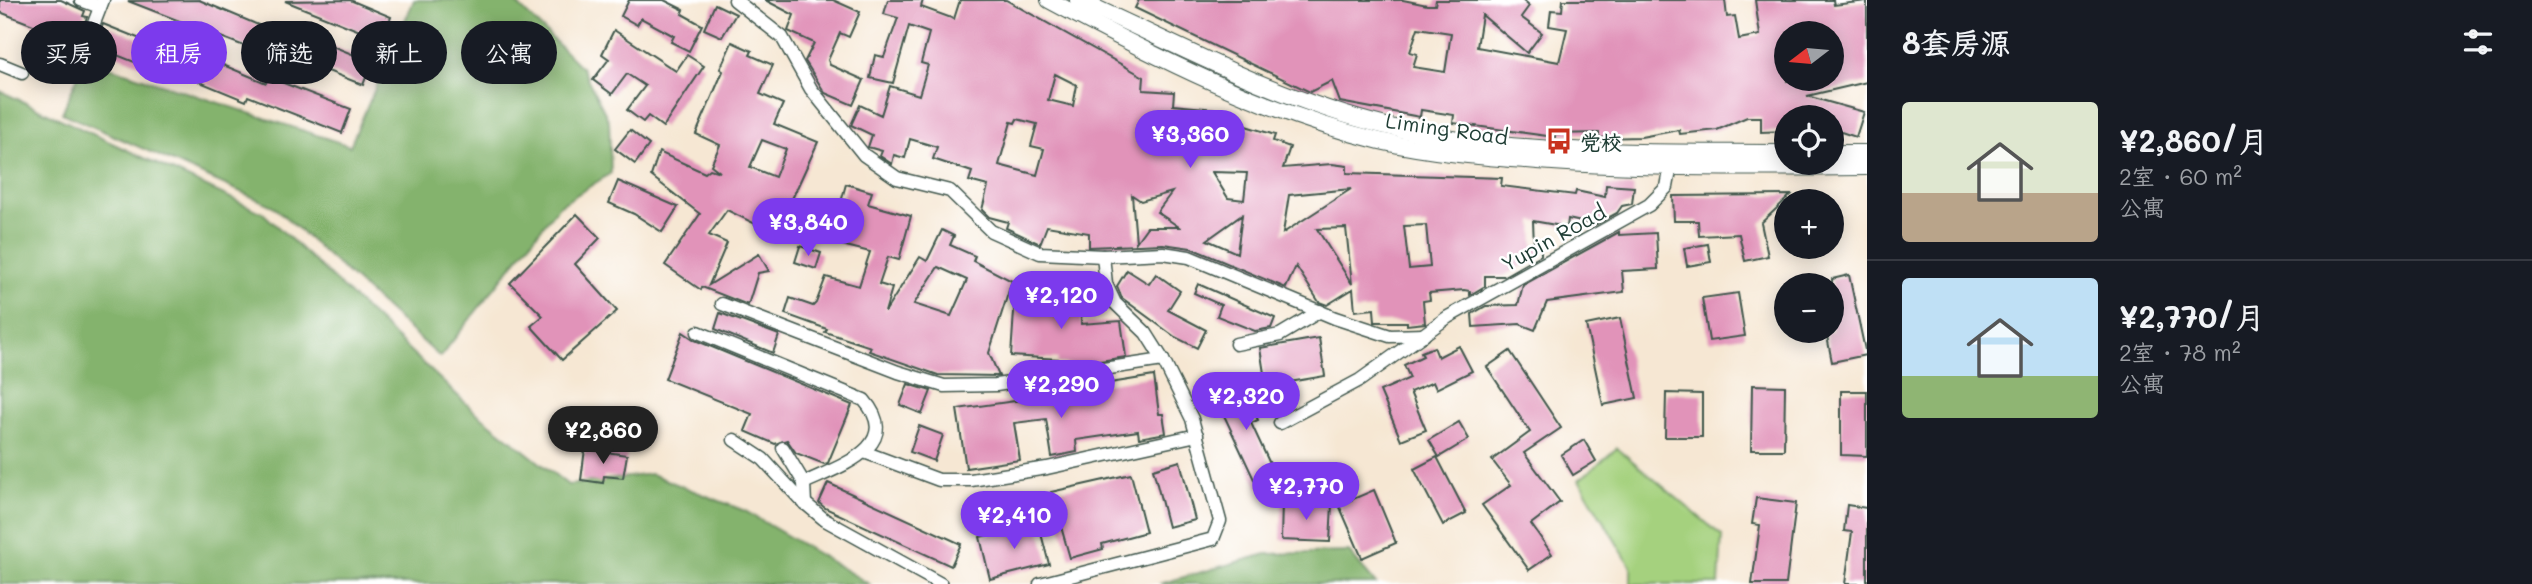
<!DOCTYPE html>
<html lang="zh">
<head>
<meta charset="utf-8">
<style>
  :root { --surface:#171b24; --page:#242831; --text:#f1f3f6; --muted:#9ea1a6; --line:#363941; --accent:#7c3aed }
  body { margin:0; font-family:Mali,"LXGW WenKai TC",sans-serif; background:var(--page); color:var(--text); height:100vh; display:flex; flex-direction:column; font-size:26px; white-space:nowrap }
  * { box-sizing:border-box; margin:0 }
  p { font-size:23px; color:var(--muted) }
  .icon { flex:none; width:38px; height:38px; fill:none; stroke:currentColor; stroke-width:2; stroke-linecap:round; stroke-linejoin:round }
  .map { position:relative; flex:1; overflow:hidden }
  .side { display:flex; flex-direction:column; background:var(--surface); width:665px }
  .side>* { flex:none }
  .banner { position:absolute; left:21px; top:21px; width:665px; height:63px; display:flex; gap:14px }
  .needle { width:46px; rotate:254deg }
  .controls { position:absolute; left:1774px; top:21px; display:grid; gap:14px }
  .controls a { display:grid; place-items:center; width:70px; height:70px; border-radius:50%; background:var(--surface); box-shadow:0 4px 18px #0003; font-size:35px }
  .price { position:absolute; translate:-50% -60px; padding:0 16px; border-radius:24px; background:var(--accent); color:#fff; font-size:23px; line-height:46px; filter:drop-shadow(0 2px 4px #0008) }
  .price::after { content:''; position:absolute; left:50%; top:42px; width:21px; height:16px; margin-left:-10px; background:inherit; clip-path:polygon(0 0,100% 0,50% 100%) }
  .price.active { background:#222; color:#fff }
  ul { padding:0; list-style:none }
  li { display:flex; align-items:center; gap:21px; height:175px; padding:0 35px }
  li+li { border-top:2px solid var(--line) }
  li span { display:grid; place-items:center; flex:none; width:196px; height:140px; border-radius:7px; color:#555 }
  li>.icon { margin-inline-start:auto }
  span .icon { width:84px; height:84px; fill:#fffc; stroke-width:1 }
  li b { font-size:30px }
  h2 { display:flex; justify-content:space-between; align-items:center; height:84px; padding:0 35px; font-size:30px }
  .tag { padding:0 24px; border-radius:32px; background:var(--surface); box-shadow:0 4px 18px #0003; font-size:24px; line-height:63px }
  .tag.active { background:var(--accent); color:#fff }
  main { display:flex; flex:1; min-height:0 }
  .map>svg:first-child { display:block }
</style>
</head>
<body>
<main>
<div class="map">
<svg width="1867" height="584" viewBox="0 0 1867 584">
  <rect width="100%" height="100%" fill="#fff"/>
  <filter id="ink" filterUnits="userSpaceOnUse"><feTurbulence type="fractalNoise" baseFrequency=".0143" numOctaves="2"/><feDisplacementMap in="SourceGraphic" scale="14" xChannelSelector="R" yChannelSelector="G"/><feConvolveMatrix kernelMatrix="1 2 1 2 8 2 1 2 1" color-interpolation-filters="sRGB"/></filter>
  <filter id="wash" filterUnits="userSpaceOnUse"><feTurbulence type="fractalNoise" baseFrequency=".00686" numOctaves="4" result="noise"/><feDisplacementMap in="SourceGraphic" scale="28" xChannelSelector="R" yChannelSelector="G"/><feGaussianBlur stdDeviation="1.57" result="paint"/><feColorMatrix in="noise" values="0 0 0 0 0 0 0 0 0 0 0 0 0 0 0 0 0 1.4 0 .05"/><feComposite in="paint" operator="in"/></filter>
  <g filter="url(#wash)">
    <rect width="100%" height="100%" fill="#f6e7d3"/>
    <polygon fill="#a5d17e" stroke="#628759" stroke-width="2" points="1617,448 1722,536 1719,584 1631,584 1631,567 1579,480"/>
    <g fill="#84b36d" stroke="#527850" stroke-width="2">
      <polygon points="414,0 513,0 582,68 609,121 611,173 559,206 440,357 273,206 62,113 85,59 350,146"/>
      <polygon points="0,91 263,213 473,410 568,485 651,474 745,511 869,584 0,584"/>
      <polygon points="1349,552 1376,584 1159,584 1266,554"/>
    </g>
    <g id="blocks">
      <g fill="#e193b9" fill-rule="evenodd">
        <polygon points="0,0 61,0 85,11 83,16 87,17 78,40 74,41 0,12"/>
        <polygon points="199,0 282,35 285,27 372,62 363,85 265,46 262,53 128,1"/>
        <polygon points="350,0 391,17 382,40 285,1"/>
        <polygon points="629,0 664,0 684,10 682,14 702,25 689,51 671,42 674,36 641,18 637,25 621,16"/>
        <polygon points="765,0 833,0 860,12 849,37 840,33 828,60 830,65 864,80 853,105 825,93 805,61 814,43 788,31 794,15"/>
        <path d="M888 0H923L921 7 954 19 960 0H1006L1144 77 1143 90 1174 92 1173 105 1216 109 1228 117 1226 120 1275 135 1273 141 1290 147 1283 168 1332 164 1347 166V173L1502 178 1501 186 1575 195 1576 191 1605 197 1606 185 1634 187 1632 204 1622 206 1617 213 1595 225 1568 219 1567 227 1533 221 1534 245H1541V255L1504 276H1485V286L1470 295V291L1464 290 1429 293 1430 300 1423 301 1425 323 1407 325V322H1375L1374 309 1355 311 1353 289 1327 305 1319 302 1296 266 1286 288 1191 248 1163 244 1089 247V233L1047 226 1040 244 1006 228 1008 222 989 217 982 210 988 186 969 181 972 172 933 159 937 147 910 139 905 158 894 155 892 164 880 156 882 151 868 147 872 135 851 125 860 105 881 115 890 86 919 95 928 65 921 63 929 33 909 26 893 83 870 78 875 55 884 57 898 18 884 14ZM1055 74 1077 85 1073 106 1048 100ZM1017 119 1037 124 1031 146 1044 149 1037 175 999 165 1011 122 1015 123ZM1212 172 1247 173 1244 200 1228 198ZM1351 189 1283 233 1289 195ZM1172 192 1157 212 1179 227H1147L1136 242 1132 195 1141 201ZM1242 215 1237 253 1207 240ZM1426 225 1430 267 1409 269 1404 226ZM1346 228 1352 284 1317 229Z"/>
        <path d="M1139 0H1403L1427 5H1435L1436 0H1522L1529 6 1521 17 1542 33 1527 53 1482 15 1477 47 1559 62 1567 29 1549 26 1551 10 1562 11 1563 0H1725L1727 17 1735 16 1739 39 1760 35 1755 0H1833L1834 5 1867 1V82L1807 96 1864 112 1856 137 1832 129V117H1787V131L1761 132V117H1747L1717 130 1680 134 1679 130 1641 137 1599 138V133L1555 134V137L1453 123 1454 115 1421 110 1420 117 1340 102 1332 81 1310 92 1135 8ZM1418 28 1451 33 1445 72 1413 67 1417 54 1410 52ZM1787 33H1832V79L1787 81Z"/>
        <polygon points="715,4 736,14 722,37 704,29"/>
        <polygon points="103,24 175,53 178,46 266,83 268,77 351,109 342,133 248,96 246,101 159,65 157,71 94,46"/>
        <polygon points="614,30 676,71 687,55 704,66 663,127 648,116 643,122 627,110 645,86 627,74 612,94 593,80 609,59 602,54"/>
        <path d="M732 42 752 51 750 55 773 65 760 94 783 104 774 124 818 142 787 210 793 212 782 237 727 210 709 235 727 243 709 285 759 254 769 271 758 273 748 305 702 287 701 290 665 265 700 214 651 176 659 152 705 173 710 169 720 172 711 165 720 145 696 134 723 71 720 69ZM762 140 786 149 775 177 750 167Z"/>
        <polygon points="630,130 649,145 635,164 615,149"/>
        <polygon points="618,181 678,207 662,232 634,214 609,203"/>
        <path d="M846 184 872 192 868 204 911 216 899 260 888 257 879 284 892 288 885 312 920 257 927 261 942 230 954 236 950 245 975 256 973 261 1012 281 989 353 999 376 938 375 869 351 871 347 825 332 827 329 785 314 790 298 813 306 816 303 826 277 859 286 870 252 842 245 850 209 840 206ZM938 267 967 280 951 316 914 304Z"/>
        <polygon points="1791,195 1761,223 1768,256 1745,261 1739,234 1699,236 1698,221 1674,221 1673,196"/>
        <polygon points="577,214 600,238 575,264 617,311 562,360 531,326 543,316 510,283"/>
        <polygon points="1619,232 1619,235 1656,233 1658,269 1622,271 1624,292 1547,302 1535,330 1520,324 1473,327 1472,314 1486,306 1518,305 1523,285"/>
        <polygon points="1708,244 1711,262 1687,266 1684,248"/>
        <polygon points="800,246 821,253 816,269 795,262"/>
        <polygon points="1127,270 1149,284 1156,274 1180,291 1168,310 1206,330 1197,348 1175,337 1122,298 1117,286"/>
        <polygon points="1849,275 1866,355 1832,362 1826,331 1832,331 1832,279"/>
        <polygon points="1016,282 1037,282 1037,305 1061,306 1062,298 1082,299 1081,324 1121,321 1126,357 1073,365 1057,363 1058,359 1011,356"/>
        <polygon points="1198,284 1275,318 1271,328 1255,331 1217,316 1221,305 1194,293"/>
        <polygon points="1738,293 1745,336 1709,341 1702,298"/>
        <polygon points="720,313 779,335 773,353 715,329"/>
        <polygon points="1620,318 1637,398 1603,405 1586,325"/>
        <polygon points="683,332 695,340 852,405 828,463 824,464 796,453 787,440 775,444 745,431 752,414 665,379"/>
        <polygon points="1319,338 1325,376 1266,386 1260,348"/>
        <polygon points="1459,346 1472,371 1436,389 1433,382 1410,392 1426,430 1401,440 1380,391 1410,378 1404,365 1423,356 1421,352 1434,347 1438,357"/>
        <polygon points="1510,351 1561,428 1524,453 1560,502 1531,524 1552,554 1529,570 1482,505 1511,485 1492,460 1530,432 1487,367"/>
        <polygon points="1154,376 1159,414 1163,414 1166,433 1139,438 1138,431 1076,440 1077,452 1052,457 1046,419 1014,423 1020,460 966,468 957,409 1073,393 1073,389"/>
        <polygon points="1240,382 1258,420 1251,423 1277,479 1258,488 1214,394"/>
        <polygon points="908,384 931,391 922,414 900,405"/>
        <polygon points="1752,385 1785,386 1784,450 1751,450"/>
        <polygon points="1841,391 1867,391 1867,456 1841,455"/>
        <polygon points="1666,393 1702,394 1702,437 1665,437"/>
        <polygon points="1459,422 1469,439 1439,457 1429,440"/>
        <polygon points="919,426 943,435 934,461 910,452"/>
        <polygon points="1584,440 1596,461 1573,475 1561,455"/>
        <polygon points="585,449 627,455 623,478 604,476 603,483 581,480"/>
        <polygon points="1437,457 1466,513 1443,525 1414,469"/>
        <polygon points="1180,461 1195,520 1168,527 1153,469"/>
        <polygon points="1131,474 1146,532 1102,544 1103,549 1070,558 1051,492"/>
        <polygon points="828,483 961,544 951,566 825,508 819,503"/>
        <polygon points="1374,490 1396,543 1362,558 1339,505"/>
        <polygon points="1756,498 1796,503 1786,584 1752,584 1760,525 1752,524"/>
        <polygon points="1282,502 1332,504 1330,542 1281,540"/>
        <polygon points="1847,505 1867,508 1867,584 1845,584 1852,532 1844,531"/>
        <polygon points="1038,522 1049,564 990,579 980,537"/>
      </g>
    </g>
  </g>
  <g filter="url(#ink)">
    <use href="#blocks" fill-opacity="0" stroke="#3f564c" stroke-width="2"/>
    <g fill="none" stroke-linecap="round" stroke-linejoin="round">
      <g stroke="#3f564c" stroke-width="15">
        <g id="minor">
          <polyline points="81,0 100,7"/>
          <polyline points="735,0 782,37 811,89 864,155 897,178 950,191 991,231 1040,253 1103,256"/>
          <polyline points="84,49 103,0"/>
          <polyline points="0,64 22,73"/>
          <polyline points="722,304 898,372 944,386 996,385 1163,360"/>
          <path d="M698 332 864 400C905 447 837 467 804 483L805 504"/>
          <polyline points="1236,344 1280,335 1320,311"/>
          <polyline points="1280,423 1360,380 1448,317 1649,205 1667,187 1672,160"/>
          <polyline points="734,440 763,459 800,499 825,520 941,584"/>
          <polyline points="783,448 804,483"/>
          <polyline points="864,452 939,480 971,480 1047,468 1197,435"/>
          <polyline points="1040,584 1213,539 1220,521 1192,419 1163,360 1146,333 1115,303 1106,284 1103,256 1163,253 1189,257 1335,318 1390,336 1424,335"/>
        </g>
      </g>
      <g stroke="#3f564c" stroke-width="18">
        <g id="tertiary">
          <path d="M1049 0C1153 56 1265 113 1380 141 1432 153 1485 157 1538 161 1648 169 1757 168 1867 167"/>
          <path d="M1078 0C1179 45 1278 100 1386 126 1513 157 1657 152 1787 153"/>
          <polyline points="1832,153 1867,153"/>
        </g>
      </g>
      <use href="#minor" stroke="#fff" stroke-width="12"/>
      <use href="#tertiary" stroke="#fff" stroke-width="16"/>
    </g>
  </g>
  <defs>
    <g id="bus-bare" transform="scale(2.1)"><path d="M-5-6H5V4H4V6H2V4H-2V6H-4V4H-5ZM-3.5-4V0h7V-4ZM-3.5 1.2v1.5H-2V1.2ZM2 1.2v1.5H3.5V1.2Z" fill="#c8321e" stroke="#fff" stroke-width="2.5" paint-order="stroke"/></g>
  </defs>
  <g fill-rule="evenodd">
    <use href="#bus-bare" x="1559" y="141"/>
  </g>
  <g text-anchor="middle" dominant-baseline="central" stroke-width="5" stroke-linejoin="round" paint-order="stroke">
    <g font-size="21" fill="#1f3d34" stroke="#fff">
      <text transform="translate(1447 128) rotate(8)">Liming Road</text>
      <text transform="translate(1553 237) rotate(-29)">Yupin Road</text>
    </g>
    <g font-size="21" font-weight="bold" fill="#1f3d34" stroke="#fff" text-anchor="start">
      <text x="1580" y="141">党校</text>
    </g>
  </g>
</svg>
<div class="controls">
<a><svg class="needle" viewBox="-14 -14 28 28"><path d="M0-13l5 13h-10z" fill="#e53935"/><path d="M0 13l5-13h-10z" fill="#9ea1a6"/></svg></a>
<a><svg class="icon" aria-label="locate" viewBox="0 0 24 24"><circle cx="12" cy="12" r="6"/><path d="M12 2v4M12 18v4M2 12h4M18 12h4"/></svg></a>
<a>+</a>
<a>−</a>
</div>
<b class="price" style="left:1190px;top:170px">¥3,360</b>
<b class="price" style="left:808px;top:258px">¥3,840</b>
<b class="price" style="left:1061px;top:331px">¥2,120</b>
<b class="price" style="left:1061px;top:420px">¥2,290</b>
<b class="price" style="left:1246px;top:432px">¥2,320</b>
<b class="price active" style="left:603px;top:466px">¥2,860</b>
<b class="price" style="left:1306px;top:522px">¥2,770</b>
<b class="price" style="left:1014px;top:551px">¥2,410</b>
<div class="banner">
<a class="tag">买房</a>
<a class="tag active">租房</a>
<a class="tag">筛选</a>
<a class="tag">新上</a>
<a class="tag">公寓</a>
</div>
</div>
<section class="side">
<h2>8套房源<svg class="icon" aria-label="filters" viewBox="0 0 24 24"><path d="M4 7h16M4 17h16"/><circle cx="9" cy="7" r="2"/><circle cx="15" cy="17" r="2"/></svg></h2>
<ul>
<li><span style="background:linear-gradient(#dfe7d0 65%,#b9a48a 0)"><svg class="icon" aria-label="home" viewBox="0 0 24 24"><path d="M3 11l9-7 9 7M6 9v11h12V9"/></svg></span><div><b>¥2,860/月</b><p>2室 · 60 m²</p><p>公寓</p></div></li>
<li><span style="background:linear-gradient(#bfe0f5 70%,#8fb573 0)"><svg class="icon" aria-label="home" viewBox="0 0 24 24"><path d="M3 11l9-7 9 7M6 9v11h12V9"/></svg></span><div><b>¥2,770/月</b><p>2室 · 78 m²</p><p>公寓</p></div></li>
</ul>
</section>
</main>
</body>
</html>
